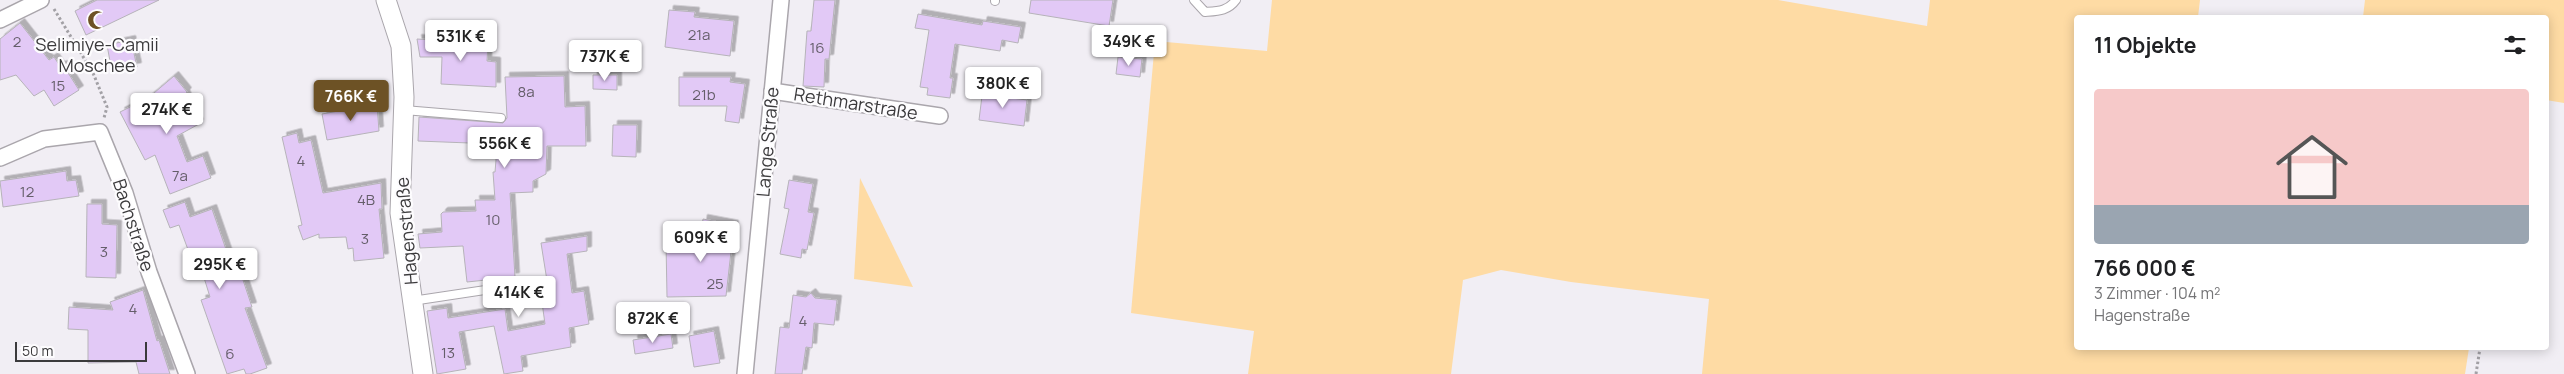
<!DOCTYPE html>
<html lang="de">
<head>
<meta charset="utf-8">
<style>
  :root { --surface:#fff; --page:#f6f6f6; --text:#202124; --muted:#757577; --line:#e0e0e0; --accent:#6d5225 }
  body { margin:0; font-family:Manrope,sans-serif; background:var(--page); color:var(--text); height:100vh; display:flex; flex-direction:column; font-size:19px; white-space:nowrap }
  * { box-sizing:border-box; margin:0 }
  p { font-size:16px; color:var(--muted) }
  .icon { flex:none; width:28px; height:28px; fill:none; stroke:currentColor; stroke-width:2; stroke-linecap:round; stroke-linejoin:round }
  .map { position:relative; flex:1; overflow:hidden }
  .side { position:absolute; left:2074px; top:15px; width:475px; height:335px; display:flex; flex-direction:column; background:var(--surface); border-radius:5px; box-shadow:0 2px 12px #0003 }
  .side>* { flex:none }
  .scale { position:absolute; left:15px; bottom:12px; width:132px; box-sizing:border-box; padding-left:5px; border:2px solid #3b3a3c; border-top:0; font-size:14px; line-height:18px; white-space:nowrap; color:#3b3a3c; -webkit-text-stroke:4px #fdfcfe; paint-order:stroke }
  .price { position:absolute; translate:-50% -42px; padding:0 11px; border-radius:5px; background:#fff; color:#222; font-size:16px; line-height:32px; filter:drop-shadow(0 1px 2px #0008) }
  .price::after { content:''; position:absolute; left:50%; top:30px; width:15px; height:11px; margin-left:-8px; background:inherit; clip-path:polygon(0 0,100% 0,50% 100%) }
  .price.active { background:var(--accent); color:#fff }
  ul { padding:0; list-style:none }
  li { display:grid; align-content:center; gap:10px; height:265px; padding:0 20px }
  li+li { border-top:1px solid var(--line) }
  li span { display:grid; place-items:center; height:155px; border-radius:5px; color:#555 }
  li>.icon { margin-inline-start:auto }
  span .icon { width:90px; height:90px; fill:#fffc; stroke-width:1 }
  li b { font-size:21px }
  h2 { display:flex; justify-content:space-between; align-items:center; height:60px; padding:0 20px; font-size:21px }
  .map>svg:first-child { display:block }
</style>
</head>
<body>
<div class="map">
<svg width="2564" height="374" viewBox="0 0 2564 374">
  <defs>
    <filter id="shadow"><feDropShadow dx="4.5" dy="-4.5" stdDeviation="0" flood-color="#0004"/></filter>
  </defs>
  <rect width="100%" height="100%" fill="#f1eef4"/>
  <g fill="#fedba4">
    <polygon points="1272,0 1778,0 1927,26 1930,0 2200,0 2198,17 2076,18 2076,348 2469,348 2465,374 1702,374 1709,299 1571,282 1501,270 1463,280 1451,374 1248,374 1254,331 1131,313 1155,41 1267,51"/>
    <polygon points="2365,0 2564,0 2564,103 2546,100 2546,18 2363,17"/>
    <polygon points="860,178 913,287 854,279"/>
  </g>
  <g fill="#e2c9f6" stroke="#b6b3b9" filter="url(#shadow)">
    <polygon points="97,0 159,0 86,35 75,11"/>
    <polygon points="814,0 835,0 829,59 825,59 824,87 803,86 807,31 811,31"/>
    <polygon points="1031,0 1113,0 1109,26 1029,13"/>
    <polygon points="669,10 695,12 694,17 734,21 730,56 665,47"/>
    <polygon points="918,14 982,25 983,21 1021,27 1018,43 1002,40 1000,51 955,44 950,78 953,78 950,98 927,95 928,88 920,87 929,30 915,28"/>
    <polygon points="20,23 49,60 54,57 60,66 63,65 79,90 54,106 44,90 34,96 16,75 0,80 0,39"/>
    <polygon points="417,39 488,43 487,61 496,62 496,87 441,84 442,57 420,57"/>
    <polygon points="131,40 137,67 112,72 107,45"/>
    <polygon points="1118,57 1142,59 1140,77 1116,74"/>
    <polygon points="593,75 617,75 617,90 593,89"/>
    <polygon points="174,76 187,92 185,94 199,124 177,136 187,162 203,156 211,178 170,194 155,155 145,160 120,112 132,106 134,110"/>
    <polygon points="564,76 565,107 585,106 586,146 547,146 546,174 533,181 533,192 510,193 515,277 467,282 463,246 420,248 418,234 442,232 441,214 443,212 476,211 475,200 495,200 493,172 495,172 496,160 495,144 418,141 419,117 503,123 507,118 505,77"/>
    <polygon points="679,77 731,77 730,82 745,84 739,123 725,121 727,106 679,106"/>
    <polygon points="997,91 1013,93 1012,98 1027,100 1024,126 979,120 982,96 996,97"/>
    <polygon points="377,104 379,131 327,140 322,114"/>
    <polygon points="613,125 637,125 636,157 612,156"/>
    <polygon points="297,133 299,143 311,140 323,193 381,183 382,209 379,209 384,258 354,261 353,248 348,249 346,237 319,238 319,234 303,240 298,226 302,225 282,137"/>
    <polygon points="66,171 67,181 76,180 79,196 3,207 0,181"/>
    <polygon points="789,180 813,184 808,212 814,213 807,250 802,249 801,258 780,254 789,209 784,208"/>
    <polygon points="185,202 190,217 212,209 229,258 235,256 252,307 245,308 267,368 250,374 246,374 244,369 227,374 201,300 210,297 201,268 195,269 179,225 170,228 163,210"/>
    <polygon points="87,204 102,204 102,224 117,225 116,278 86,277"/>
    <polygon points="703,219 734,225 726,296 667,297 666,242 700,241"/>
    <polygon points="587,236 587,251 567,254 572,293 584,291 589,324 569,328 571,347 521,356 523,371 504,374 494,326 459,332 466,369 437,374 427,311 447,308 448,318 505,309 508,331 545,324 540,288 548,287 541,243"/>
    <polygon points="143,290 157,341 159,340 170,374 139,374 136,362 88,363 88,330 68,329 69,307 113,310 110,302"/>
    <polygon points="811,293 815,298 837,300 834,325 814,323 812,348 806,347 802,374 775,374 780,327 789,328 793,295 806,297"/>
    <polygon points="714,331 720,363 694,367 689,336"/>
    <polygon points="671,334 673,348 635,354 633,340"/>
  </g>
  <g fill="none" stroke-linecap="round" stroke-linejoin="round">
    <g stroke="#aaa6ac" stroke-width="10">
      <g id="service">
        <polyline points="995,0 995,1"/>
        <path d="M1194 0 1205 12C1218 11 1228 11 1236 0"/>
        <polyline points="404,110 501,118"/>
        <polyline points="412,301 525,284"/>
      </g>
    </g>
    <g stroke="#aaa6ac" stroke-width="18">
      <g id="minor">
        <polyline points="0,20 41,0"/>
        <polyline points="772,91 940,116"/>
        <polyline points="0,158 44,139 100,132 125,193 149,272 187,374"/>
        <polyline points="745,374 781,0"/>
      </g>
    </g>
    <g stroke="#aaa6ac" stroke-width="21">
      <polyline id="tertiary" points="386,0 401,46 404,97 400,213 423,374"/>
    </g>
    <g stroke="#a2a0a5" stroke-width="3" stroke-dasharray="2.5 2.5" stroke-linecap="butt">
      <polyline points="54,9 93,73 107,107 104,118"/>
      <polyline points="2476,374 2480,348"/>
    </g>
    <use href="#service" stroke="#fff" stroke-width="8"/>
    <use href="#minor" stroke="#fff" stroke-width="15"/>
    <use href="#tertiary" stroke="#fff" stroke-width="19"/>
  </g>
  <defs>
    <g id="mosque-bare" transform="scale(1.5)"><path d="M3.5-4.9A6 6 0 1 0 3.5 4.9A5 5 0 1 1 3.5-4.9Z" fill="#6d5225" stroke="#fdfcfe" stroke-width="2.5" paint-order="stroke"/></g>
  </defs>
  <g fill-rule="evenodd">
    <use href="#mosque-bare" x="97" y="20"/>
  </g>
  <g text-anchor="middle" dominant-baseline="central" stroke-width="4.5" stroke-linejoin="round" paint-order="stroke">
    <g font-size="15" fill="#655e6a">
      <text x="699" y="34">21a</text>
      <text x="17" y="41">2</text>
      <text x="817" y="47">16</text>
      <text x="58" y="85">15</text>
      <text x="526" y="91">8a</text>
      <text x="704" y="94">21b</text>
      <text x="301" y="160">4</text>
      <text x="180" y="175">7a</text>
      <text x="27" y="191">12</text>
      <text x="366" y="199">4B</text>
      <text x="493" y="219">10</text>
      <text x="365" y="238">3</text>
      <text x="104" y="251">3</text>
      <text x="715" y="283">25</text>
      <text x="133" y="308">4</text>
      <text x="803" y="320">4</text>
      <text x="448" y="352">13</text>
      <text x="230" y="353">6</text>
    </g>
    <g font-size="18" fill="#3b3a3c" stroke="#fdfcfe">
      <text x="97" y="44">Selimiye-Camii<tspan x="97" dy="21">Moschee</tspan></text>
    </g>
    <g font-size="18" fill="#3b3a3c" stroke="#fdfcfe">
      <text transform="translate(856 103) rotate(9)">Rethmarstraße</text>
      <text transform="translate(767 142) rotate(-85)">Lange Straße</text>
      <text transform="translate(134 225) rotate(72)">Bachstraße</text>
      <text transform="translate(406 231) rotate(-95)">Hagenstraße</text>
    </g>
  </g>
</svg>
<div class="scale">50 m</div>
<b class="price" style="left:461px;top:62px">531K €</b>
<b class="price" style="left:1129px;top:67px">349K €</b>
<b class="price" style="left:605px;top:82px">737K €</b>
<b class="price" style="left:1003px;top:109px">380K €</b>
<b class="price active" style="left:351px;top:122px">766K €</b>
<b class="price" style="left:167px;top:135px">274K €</b>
<b class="price" style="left:505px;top:169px">556K €</b>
<b class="price" style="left:701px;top:263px">609K €</b>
<b class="price" style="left:220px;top:290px">295K €</b>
<b class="price" style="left:519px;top:318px">414K €</b>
<b class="price" style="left:653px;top:344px">872K €</b>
<section class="side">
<h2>11 Objekte<svg class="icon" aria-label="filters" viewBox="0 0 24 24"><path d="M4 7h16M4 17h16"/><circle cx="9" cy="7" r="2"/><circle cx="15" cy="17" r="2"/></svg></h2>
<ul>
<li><span style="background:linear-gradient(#f6c9c9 75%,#9aa5b1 0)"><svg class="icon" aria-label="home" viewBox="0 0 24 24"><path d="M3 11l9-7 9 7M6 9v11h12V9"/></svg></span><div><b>766 000 €</b><p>3 Zimmer · 104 m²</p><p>Hagenstraße</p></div></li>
</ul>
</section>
</div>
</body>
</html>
